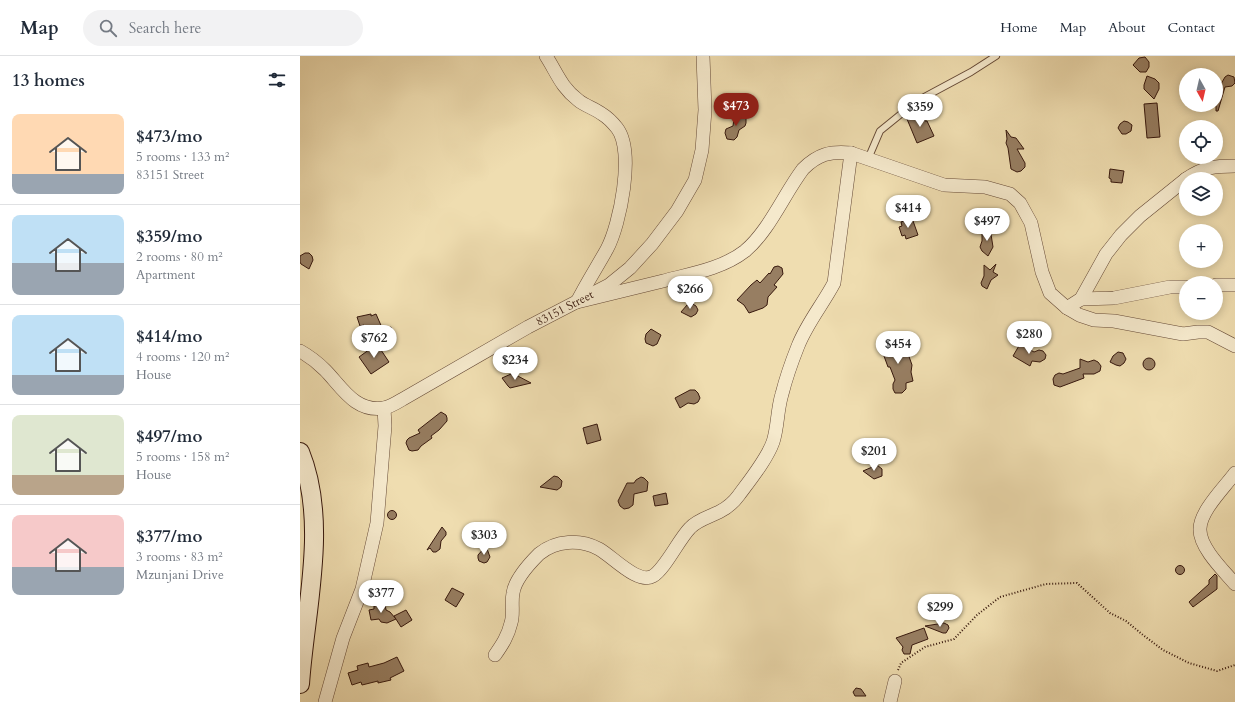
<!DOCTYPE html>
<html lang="en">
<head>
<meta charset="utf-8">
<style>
  :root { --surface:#fff; --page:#f2f2f3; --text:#1f2937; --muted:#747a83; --line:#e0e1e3; --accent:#8f2418 }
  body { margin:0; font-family:Cardo,serif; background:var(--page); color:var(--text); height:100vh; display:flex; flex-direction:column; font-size:15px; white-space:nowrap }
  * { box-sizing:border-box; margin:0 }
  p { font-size:13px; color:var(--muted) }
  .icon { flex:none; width:22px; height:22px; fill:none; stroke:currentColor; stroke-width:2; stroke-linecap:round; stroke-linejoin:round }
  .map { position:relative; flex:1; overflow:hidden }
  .drawer { display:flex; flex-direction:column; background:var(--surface); width:300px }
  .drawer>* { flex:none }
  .needle { width:26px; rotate:172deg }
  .buttons { position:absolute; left:879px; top:12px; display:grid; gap:8px }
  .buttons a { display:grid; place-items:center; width:44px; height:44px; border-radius:50%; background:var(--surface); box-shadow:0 2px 10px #0003; font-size:20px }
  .price { position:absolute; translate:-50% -34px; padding:0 9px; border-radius:14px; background:#fff; color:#222; font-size:13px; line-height:26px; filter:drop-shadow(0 1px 2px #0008) }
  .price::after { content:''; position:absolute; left:50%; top:24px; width:12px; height:9px; margin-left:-6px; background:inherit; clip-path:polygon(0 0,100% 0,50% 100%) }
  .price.active { background:var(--accent); color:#fff }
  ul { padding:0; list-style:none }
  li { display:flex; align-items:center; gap:12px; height:100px; padding:0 12px }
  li+li { border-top:1px solid var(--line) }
  li span { display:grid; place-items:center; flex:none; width:112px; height:80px; border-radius:8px; color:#555 }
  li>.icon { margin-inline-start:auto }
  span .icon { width:48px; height:48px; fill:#fffc; stroke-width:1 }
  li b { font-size:17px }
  h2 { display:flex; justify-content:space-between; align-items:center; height:48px; padding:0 12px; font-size:17px }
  header { display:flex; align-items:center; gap:24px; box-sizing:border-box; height:56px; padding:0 20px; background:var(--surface); border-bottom:1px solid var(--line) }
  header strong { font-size:19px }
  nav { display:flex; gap:22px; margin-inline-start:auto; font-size:14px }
  .search { width:280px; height:36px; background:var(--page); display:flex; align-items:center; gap:10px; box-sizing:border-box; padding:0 14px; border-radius:22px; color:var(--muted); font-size:15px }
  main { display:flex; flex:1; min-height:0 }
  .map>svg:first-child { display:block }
</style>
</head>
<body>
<header>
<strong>Map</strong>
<div class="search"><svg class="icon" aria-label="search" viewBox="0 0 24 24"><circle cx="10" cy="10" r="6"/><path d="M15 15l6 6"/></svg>Search here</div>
<nav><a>Home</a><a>Map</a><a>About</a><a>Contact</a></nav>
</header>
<main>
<section class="drawer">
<h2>13 homes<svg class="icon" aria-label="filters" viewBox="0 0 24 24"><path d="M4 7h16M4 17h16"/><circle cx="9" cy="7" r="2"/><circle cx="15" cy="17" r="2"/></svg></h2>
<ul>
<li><span style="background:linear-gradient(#ffd9b3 75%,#9aa5b1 0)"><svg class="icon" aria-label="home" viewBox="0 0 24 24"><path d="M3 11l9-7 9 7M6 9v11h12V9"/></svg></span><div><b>$473/mo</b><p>5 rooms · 133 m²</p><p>83151 Street</p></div></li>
<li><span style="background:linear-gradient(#bfe0f5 60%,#9aa5b1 0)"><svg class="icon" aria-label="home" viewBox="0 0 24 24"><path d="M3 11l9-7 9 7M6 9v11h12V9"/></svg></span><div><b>$359/mo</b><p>2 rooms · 80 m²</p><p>Apartment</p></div></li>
<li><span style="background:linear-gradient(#bfe0f5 75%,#9aa5b1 0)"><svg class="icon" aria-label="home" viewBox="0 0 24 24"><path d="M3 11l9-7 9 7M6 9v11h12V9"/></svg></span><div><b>$414/mo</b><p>4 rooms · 120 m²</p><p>House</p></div></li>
<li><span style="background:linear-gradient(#dfe7d0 75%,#b9a48a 0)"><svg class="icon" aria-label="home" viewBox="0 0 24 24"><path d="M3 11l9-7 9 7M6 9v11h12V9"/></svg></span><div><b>$497/mo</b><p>5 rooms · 158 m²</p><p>House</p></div></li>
<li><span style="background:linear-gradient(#f6c9c9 65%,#9aa5b1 0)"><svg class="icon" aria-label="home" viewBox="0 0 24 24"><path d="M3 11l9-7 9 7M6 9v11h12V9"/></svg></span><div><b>$377/mo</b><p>3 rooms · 83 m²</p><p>Mzunjani Drive</p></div></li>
</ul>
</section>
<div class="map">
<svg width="935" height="646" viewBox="0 0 935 646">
  <rect width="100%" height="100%" fill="#efddb0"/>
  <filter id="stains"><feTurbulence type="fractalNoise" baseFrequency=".005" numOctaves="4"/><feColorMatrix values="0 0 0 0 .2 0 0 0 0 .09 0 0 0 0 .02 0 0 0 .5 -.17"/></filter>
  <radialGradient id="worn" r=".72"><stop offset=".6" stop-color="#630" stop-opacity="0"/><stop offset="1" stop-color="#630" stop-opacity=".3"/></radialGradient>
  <g fill="#977e62" stroke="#37180d">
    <polygon points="845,1 849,6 849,11 846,16 840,16 833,9 839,2"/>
    <polygon points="928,19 934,21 935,27 932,30 925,31 918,55 916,55 916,29 921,28 925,21"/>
    <polygon points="847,20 855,23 859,27 859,33 854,43 844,33 844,29"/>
    <polygon points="857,47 860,81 847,82 844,48"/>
    <polygon points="620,55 625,65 627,65 634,80 617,87 607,63"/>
    <polygon points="446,57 446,67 445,70 439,74 437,81 434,84 427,83 425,77 426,73 433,70 434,63 437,60"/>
    <polygon points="824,65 828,66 832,69 831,75 826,78 822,78 818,72 820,68"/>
    <polygon points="706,74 711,81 716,82 724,93 717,93 725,107 725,111 721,115 717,116 711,113 708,92 706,87 707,83"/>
    <polygon points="810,113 824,115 822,127 811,126 811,123 809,122"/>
    <polygon points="612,162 618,179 606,183 605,179 602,180 599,171 602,170 601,166"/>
    <polygon points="690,172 693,191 688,200 682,195 680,191 682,185 682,173"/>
    <polygon points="5,197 9,197 12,200 13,204 9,213 1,208 0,206 0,200"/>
    <polygon points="696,208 693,216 698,219 691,224 687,233 682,230 681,227 684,220 684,209 690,214"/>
    <polygon points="478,210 482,212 483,218 474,229 477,231 468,241 467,249 463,252 449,257 444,249 437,244 451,229 457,224 460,227 469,217 470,218 474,211"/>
    <polygon points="391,247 396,250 398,254 396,258 391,261 381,256 387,249"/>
    <polygon points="71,258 71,260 76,258 83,274 91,271 95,280 71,289 64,269 60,270 57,261"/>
    <polygon points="351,273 361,279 357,288 353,290 346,287 345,283 346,278"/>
    <polygon points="584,285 588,285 593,290 602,288 603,293 606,292 612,309 611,316 613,325 606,327 606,333 602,337 595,337 593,333 593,328 595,324 590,311 588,311 584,300 579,295 580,288"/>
    <polygon points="77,288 89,306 71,318 59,301"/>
    <polygon points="720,288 734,296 739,294 743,295 746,299 745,303 740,306 732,305 730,310 713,300"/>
    <polygon points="818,296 823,297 826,303 824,307 820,310 816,309 810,306 813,300"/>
    <circle cx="849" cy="308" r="6"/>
    <polygon points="780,303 788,306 794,304 798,306 801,310 800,315 794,318 783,318 784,322 760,331 754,329 753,323 755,319 759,317 763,318 780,312"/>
    <polygon points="211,318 214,318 231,327 210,332 208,330 202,322"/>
    <polygon points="390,334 395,334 398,337 400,342 398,346 394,348 388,347 380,352 375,342"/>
    <polygon points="141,356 146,359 147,362 147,365 139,374 131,380 132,382 121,390 118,394 112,395 109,394 106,387 107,384 109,382 120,377 118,374"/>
    <polygon points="297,368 301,384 287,388 283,372"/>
    <polygon points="577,409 582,413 582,420 574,423 563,415"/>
    <polygon points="254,420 258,421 262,425 261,431 257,434 240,431"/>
    <polygon points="341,421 344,422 348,426 347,435 334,438 333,449 329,452 324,453 320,450 318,445 327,427 334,427 336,424"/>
    <polygon points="366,437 368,448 355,450 353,440"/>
    <circle cx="92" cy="459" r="4.5"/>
    <polygon points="142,471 146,476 146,479 141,485 140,493 136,496 133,496 130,492 127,494"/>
    <polygon points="186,490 190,501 187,506 184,507 179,505 178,502 178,499"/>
    <circle cx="880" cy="514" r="4.5"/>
    <polygon points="915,518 917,520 917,533 893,551 889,546 909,528 909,524"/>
    <polygon points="152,532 164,538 156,551 145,544"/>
    <polygon points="85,548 86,554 90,556 96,563 87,567 81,566 79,563 71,564 69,554 74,553 74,550"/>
    <polygon points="106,554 112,564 101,571 94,560"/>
    <polygon points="644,567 648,569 649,572 646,577 643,577 625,570"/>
    <polygon points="624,572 628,583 612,589 610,598 604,598 602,594 603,591 596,582"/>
    <polygon points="97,601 104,615 90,622 91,624 78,627 78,625 62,629 61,626 52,629 48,617 58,614 57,610 68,607 69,611 84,607"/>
    <polygon points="556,632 561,633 566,640 555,640 553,636"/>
  </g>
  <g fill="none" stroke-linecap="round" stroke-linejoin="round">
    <g stroke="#654936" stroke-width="8">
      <polyline id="service" points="568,103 580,75 617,45 671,16 696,0"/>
    </g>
    <g stroke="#654936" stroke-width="14">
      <g id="minor">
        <path d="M246 0C257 17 261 31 278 44 285 50 294 52 302 58 307 61 313 67 317 72 335 95 320 169 307 193 297 211 286 228 277 246 306 239 334 232 363 225 390 218 422 213 445 195 469 175 484 138 503 113 518 98 530 95 551 97L644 129 685 131 710 138 720 147 731 167 742 216 750 237 767 252 779 259 794 264 814 265 883 278 898 276H908L935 290"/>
        <path d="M886 123C903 111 915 110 935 110"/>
        <polyline points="916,229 935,229"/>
        <polyline points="781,243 814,242 870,231 886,231"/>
        <polyline points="767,252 781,243 806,198 821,179 840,160 886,123"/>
        <path id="s1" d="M0 295C9 300 17 306 25 314 41 330 55 357 84 352 90 351 98 346 103 343L228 271 309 229 330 212 352 188 377 155 395 124 402 94 405 54 403 0"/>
        <path d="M935 417C925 431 899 456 900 474 900 492 924 515 935 528"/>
        <path d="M195 599C202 589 208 580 211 567 214 558 211 547 213 537 215 523 229 508 239 498 256 484 280 483 299 493 312 500 338 529 353 520 365 513 379 483 390 472 397 464 409 461 419 456 427 452 434 446 439 439 450 424 467 403 473 386 478 371 477 354 482 338 486 322 492 305 498 290 507 267 523 248 534 227L551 97"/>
        <polyline points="25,646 43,582 62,533 77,467 85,370 84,352"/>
        <polyline points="590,646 595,625"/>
      </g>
    </g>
    <g stroke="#37180d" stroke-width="20">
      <path id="secondary" d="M0 396C29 467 5 554 0 628"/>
    </g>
    <polyline stroke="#37180d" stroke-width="2" stroke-dasharray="1 2" stroke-linecap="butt" points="598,614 601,607 625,591 654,583 677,559 700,541 746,528 777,527 810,557 826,565 843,579 863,594 889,607 917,615 935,609"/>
    <use href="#service" stroke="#f5e9cc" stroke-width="6"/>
    <use href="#minor" stroke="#f5e9cc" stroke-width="13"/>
    <use href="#secondary" stroke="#f5e9cc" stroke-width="18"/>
  </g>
  <g text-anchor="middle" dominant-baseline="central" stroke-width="3" stroke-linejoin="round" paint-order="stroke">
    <g font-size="12" fill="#37180d" stroke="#f5e9cc">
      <text stroke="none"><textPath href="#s1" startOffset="312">83151 Street</textPath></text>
    </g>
  </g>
  <rect width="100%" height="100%" filter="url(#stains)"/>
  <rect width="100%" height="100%" fill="url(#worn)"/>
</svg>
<div class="buttons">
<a><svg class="needle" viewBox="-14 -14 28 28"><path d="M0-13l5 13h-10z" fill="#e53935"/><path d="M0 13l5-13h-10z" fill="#747a83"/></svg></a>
<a><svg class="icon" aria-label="locate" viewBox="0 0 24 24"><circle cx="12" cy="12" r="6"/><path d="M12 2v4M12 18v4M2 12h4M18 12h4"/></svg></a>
<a><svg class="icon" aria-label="layers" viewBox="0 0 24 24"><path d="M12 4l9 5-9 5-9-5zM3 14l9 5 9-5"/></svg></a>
<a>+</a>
<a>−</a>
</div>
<b class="price active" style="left:436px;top:71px">$473</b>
<b class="price" style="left:620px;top:72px">$359</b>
<b class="price" style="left:608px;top:173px">$414</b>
<b class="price" style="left:687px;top:186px">$497</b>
<b class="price" style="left:390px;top:254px">$266</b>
<b class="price" style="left:729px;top:299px">$280</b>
<b class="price" style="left:74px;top:303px">$762</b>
<b class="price" style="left:598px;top:309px">$454</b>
<b class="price" style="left:215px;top:325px">$234</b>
<b class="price" style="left:574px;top:416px">$201</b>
<b class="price" style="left:184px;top:500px">$303</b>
<b class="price" style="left:81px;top:558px">$377</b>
<b class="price" style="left:640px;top:572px">$299</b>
</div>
</main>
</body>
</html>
